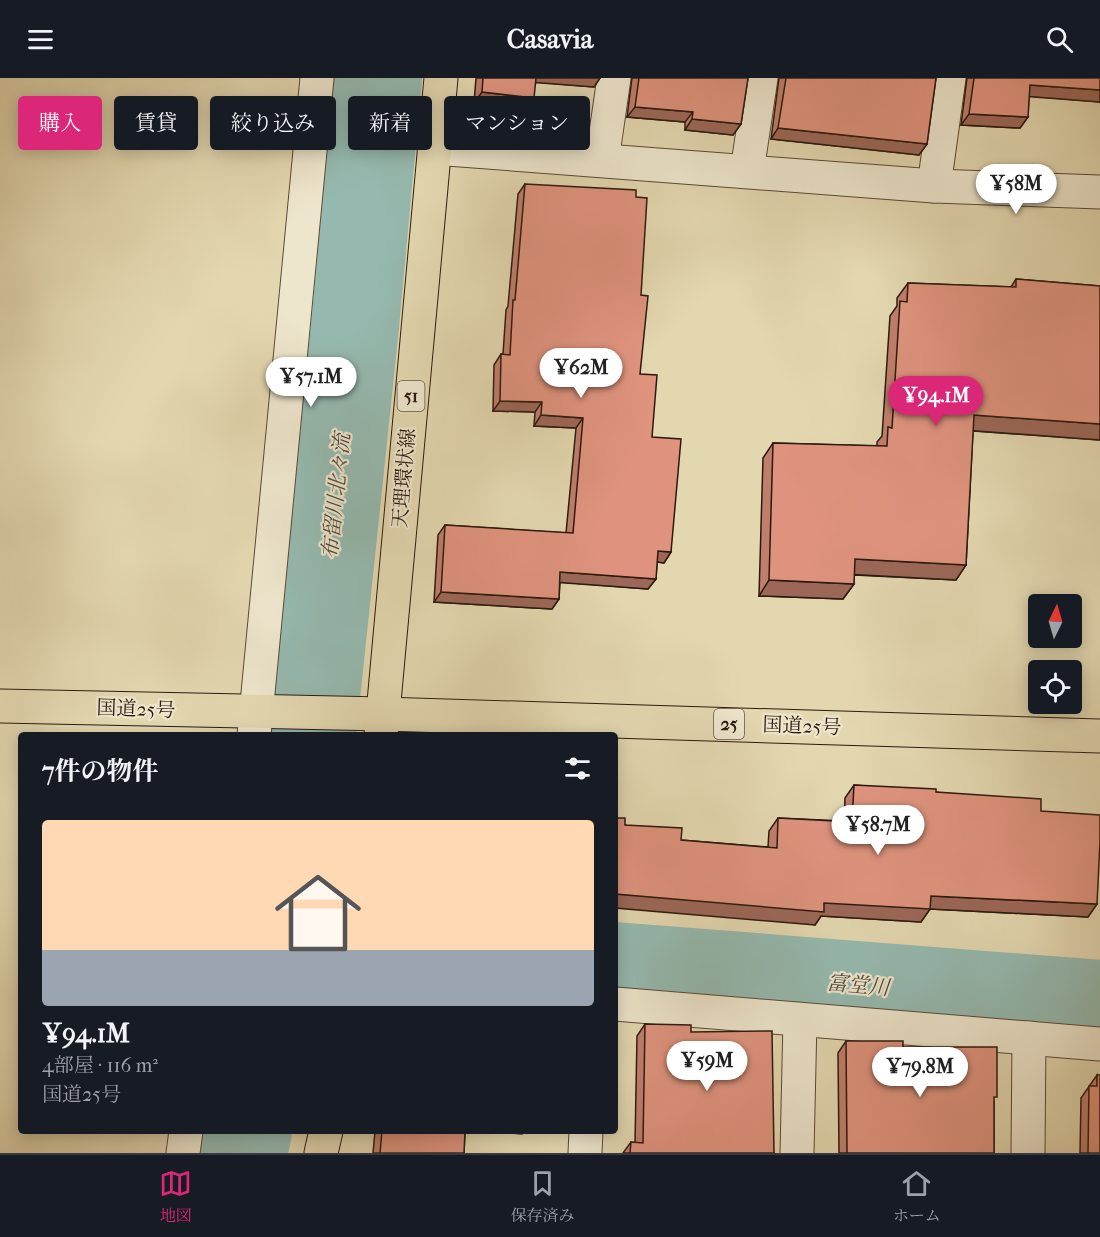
<!DOCTYPE html>
<html lang="ja">
<head>
<meta charset="utf-8">
<style>
  :root { --surface:#171b24; --page:#20242c; --text:#f1f3f6; --muted:#9ea1a6; --line:#363941; --accent:#db2777 }
  body { margin:0; font-family:"IM FELL French Canon","Noto Serif JP",serif; background:var(--page); color:var(--text); height:100vh; display:flex; flex-direction:column; font-size:22px; white-space:nowrap }
  * { box-sizing:border-box; margin:0 }
  p { font-size:20px; color:var(--muted) }
  .icon { flex:none; width:33px; height:33px; fill:none; stroke:currentColor; stroke-width:2; stroke-linecap:round; stroke-linejoin:round }
  .map { position:relative; flex:1; overflow:hidden }
  .details { position:absolute; left:18px; top:654px; width:600px; height:402px; display:flex; flex-direction:column; background:var(--surface); border-radius:6px; box-shadow:0 3px 15px #0003 }
  .details>* { flex:none }
  .guide { position:absolute; left:18px; top:18px; width:600px; height:54px; display:flex; gap:12px }
  .needle { width:39px; rotate:5deg }
  .fabs { position:absolute; left:1028px; top:516px; display:grid; gap:12px }
  .fabs a { display:grid; place-items:center; width:54px; height:54px; border-radius:6px; background:var(--surface); box-shadow:0 3px 15px #0003; font-size:30px }
  .price { position:absolute; translate:-50% -51px; padding:0 14px; border-radius:21px; background:#fff; color:#222; font-size:20px; line-height:39px; filter:drop-shadow(0 2px 3px #0008) }
  .price::after { content:''; position:absolute; left:50%; top:36px; width:18px; height:14px; margin-left:-9px; background:inherit; clip-path:polygon(0 0,100% 0,50% 100%) }
  .price.on { background:var(--accent); color:#fff }
  ul { padding:0; list-style:none }
  li { display:grid; align-content:center; gap:12px; height:318px; padding:0 24px }
  li+li { border-top:2px solid var(--line) }
  li span { display:grid; place-items:center; height:186px; border-radius:6px; color:#555 }
  li>.icon { margin-inline-start:auto }
  span .icon { width:108px; height:108px; fill:#fffc; stroke-width:1 }
  li b { font-size:26px }
  h2 { display:flex; justify-content:space-between; align-items:center; height:72px; padding:0 24px; font-size:26px }
  .pill { padding:0 21px; border-radius:6px; background:var(--surface); box-shadow:0 3px 15px #0003; font-size:21px; line-height:54px }
  .pill.on { background:var(--accent); color:#fff }
  header { display:flex; justify-content:space-between; align-items:center; height:78px; padding:0 24px; background:var(--surface); font-size:27px; font-weight:700 }
  .tabs { display:flex; justify-content:space-around; align-items:center; height:84px; border-top:2px solid var(--line); background:var(--surface); font-size:16px; color:var(--muted) }
  .tabs a { display:grid; justify-items:center; gap:3px }
  .tabs .on { color:var(--accent) }
  .map>svg:first-child { display:block }
</style>
</head>
<body>
<header><svg class="icon" aria-label="menu" viewBox="0 0 24 24"><path d="M4 6h16M4 12h16M4 18h16"/></svg>Casavia<svg class="icon" aria-label="search" viewBox="0 0 24 24"><circle cx="10" cy="10" r="6"/><path d="M15 15l6 6"/></svg></header>
<div class="map">
<svg width="1100" height="1075" viewBox="0 0 1100 1075">
  <rect width="100%" height="100%" fill="#e3d7b0"/>
  <filter id="stains"><feTurbulence type="fractalNoise" baseFrequency=".00333" numOctaves="4"/><feColorMatrix values="0 0 0 0 .2 0 0 0 0 .09 0 0 0 0 .02 0 0 0 .5 -.17"/></filter>
  <radialGradient id="worn" r=".72"><stop offset=".6" stop-color="#630" stop-opacity="0"/><stop offset="1" stop-color="#630" stop-opacity=".3"/></radialGradient>
  <g fill="none" stroke-linecap="round" stroke-linejoin="round">
    <g stroke="#95b9af" stroke-width="88">
      <polyline points="312,657 355,248 378,0"/>
      <polyline points="615,888 1100,926"/>
      <polyline points="243,1075 248,1053"/>
    </g>
    <g stroke="#5a4836" stroke-width="35">
      <g id="minor">
        <polyline points="434,70 934,108 1100,114"/>
        <polyline points="602,82 614,0"/>
        <polyline points="747,93 761,0"/>
        <polyline points="934,108 949,0"/>
        <polyline points="254,657 317,0"/>
        <polyline points="615,926 1100,966"/>
        <polyline points="183,1075 186,1053"/>
        <polyline points="585,1075 586,1053"/>
        <polyline points="797,1075 800,942"/>
        <polyline points="1028,1075 1029,960"/>
      </g>
    </g>
    <g stroke="#2c190e" stroke-width="35">
      <g id="major">
        <polyline points="381,657 441,0"/>
        <polyline points="321,1075 326,1053"/>
      </g>
    </g>
    <g stroke="#2c190e" stroke-width="35">
      <polyline id="highway" points="0,628 383,636 1100,658"/>
    </g>
    <use href="#minor" stroke="#ede5cc" stroke-width="33"/>
    <use href="#major" stroke="#e3d7b0" stroke-width="33"/>
    <use href="#highway" stroke="#e3d7b0" stroke-width="33"/>
  </g>
  <g fill="#c07e6c" stroke="#2c190e" stroke-width="1.5">
    <polygon points="476,0 600,0 594,9 536,4 527,31 474,25"/>
    <polygon points="632,0 748,0 741,46 733,57 685,52 685,44 627,39"/>
    <polygon points="779,0 936,0 927,66 919,77 771,61"/>
    <polygon points="967,0 1100,0 1100,24 1029,18 1028,39 1020,50 961,47"/>
    <polygon points="525,106 641,217 640,296 652,359 671,474 664,485 657,484 656,501 648,511 560,504 559,521 552,531 434,524 438,457 445,447 566,455 576,350 534,348 535,334 493,333 494,287 501,276 503,276 506,232 508,228 518,116"/>
    <polygon points="1016,201 1100,208 1100,362 973,353 966,487 956,502 854,497 854,506 843,521 759,518 763,380 773,365 877,368 877,364 882,358 890,238 897,228 897,220 908,205 1011,209"/>
    <polygon points="854,707 936,714 1041,733 1097,826 1088,839 930,831 921,844 821,838 815,847 625,747 681,762 768,769 769,753 778,740 844,743 845,720"/>
    <polygon points="645,946 691,954 774,1075 623,1075 631,1064 635,1065 637,958"/>
    <polygon points="846,963 903,969 994,1023 994,1075 839,1075 838,975"/>
    <polygon points="1097,997 1100,1075 1080,1075 1081,1020"/>
    <polygon points="375,1053 465,1053 464,1075 373,1075"/>
  </g>
  <g fill="#9c6758" stroke="#2c190e" stroke-width="1.5">
    <polygon points="532,0 600,0 594,9 529,4"/>
    <polygon points="1030,7 1100,12 1100,24 1022,18"/>
    <polygon points="482,14 534,20 527,31 474,25"/>
    <polygon points="635,29 693,34 685,44 627,39"/>
    <polygon points="969,36 1028,39 1020,50 961,47"/>
    <polygon points="692,41 741,46 733,57 685,52"/>
    <polygon points="778,50 927,66 919,77 771,61"/>
    <polygon points="500,323 542,324 535,334 493,333"/>
    <polygon points="541,337 583,340 576,350 534,348"/>
    <polygon points="974,337 1100,346 1100,362 963,352"/>
    <polygon points="658,473 671,474 664,485 651,483"/>
    <polygon points="855,481 966,487 956,502 844,496"/>
    <polygon points="560,494 656,501 648,511 553,504"/>
    <polygon points="769,502 854,506 843,521 759,518"/>
    <polygon points="441,514 559,521 552,531 434,524"/>
    <polygon points="615,816 824,825 931,818 1097,826 1088,839 930,831 921,844 821,838 815,847 615,830"/>
    <polygon points="486,1053 524,1053 522,1056"/>
  </g>
  <g fill="#df937e" stroke="#2c190e" stroke-width="1.5">
    <polygon points="483,0 536,0 534,20 482,14"/>
    <polygon points="639,0 748,0 741,46 692,41 693,34 635,29"/>
    <polygon points="786,0 936,0 927,66 778,50"/>
    <polygon points="974,0 1100,0 1100,12 1030,7 1028,39 969,36"/>
    <polygon points="525,106 636,112 636,119 647,120 641,217 648,218 640,296 657,297 652,359 681,361 671,474 658,473 656,501 560,494 559,521 441,514 445,447 573,455 583,340 541,337 542,324 500,323 501,276 510,277 513,222 515,222"/>
    <polygon points="1016,201 1100,208 1100,346 974,337 966,487 855,481 854,506 769,502 773,365 887,368 888,349 892,350 900,223 907,224 908,205 1016,209"/>
    <polygon points="854,707 936,711 936,714 1041,721 1041,733 1100,737 1100,764 1097,826 931,818 930,831 824,825 824,834 615,816 615,740 625,740 625,747 682,750 681,762 777,770 778,740 852,744"/>
    <polygon points="645,946 691,947 691,954 772,953 774,1075 630,1075 631,1064 643,1065"/>
    <polygon points="846,963 903,963 903,969 997,969 997,1019 994,1019 994,1075 847,1075"/>
    <polygon points="1097,997 1100,997 1100,1075 1088,1075 1089,1008 1097,1008"/>
    <polygon points="382,1053 465,1053 464,1075 380,1075"/>
  </g>
  <g text-anchor="middle" dominant-baseline="central" stroke-width="4.5" stroke-linejoin="round" paint-order="stroke">
    <g fill="#ede5cc" stroke="#665647" stroke-width="1.5">
      <rect x="397.5" y="303" width="27" height="30" rx="4.5"/>
      <rect x="714" y="631" width="30" height="30" rx="4.5"/>
    </g>
    <g font-size="18" font-weight="bold" fill="#2c190e">
      <text x="411" y="318">51</text>
      <text x="729" y="646">25</text>
    </g>
    <g font-size="20" fill="#2c190e" stroke="#ede5cc">
      <text transform="translate(404 400) rotate(-85)">天理環状線</text>
      <text transform="translate(136 631) rotate(2)">国道25号</text>
      <text transform="translate(802 648) rotate(2)">国道25号</text>
    </g>
    <g font-size="21" font-style="italic" fill="#4c493e" stroke="#ede5cc">
      <text transform="translate(336 418) rotate(-84)">布留川北々流</text>
      <text transform="translate(858 907) rotate(5)">富堂川</text>
    </g>
  </g>
  <rect width="100%" height="100%" filter="url(#stains)"/>
  <rect width="100%" height="100%" fill="url(#worn)"/>
</svg>
<div class="fabs">
<a><svg class="needle" viewBox="-14 -14 28 28"><path d="M0-13l5 13h-10z" fill="#e53935"/><path d="M0 13l5-13h-10z" fill="#9ea1a6"/></svg></a>
<a><svg class="icon" aria-label="locate" viewBox="0 0 24 24"><circle cx="12" cy="12" r="6"/><path d="M12 2v4M12 18v4M2 12h4M18 12h4"/></svg></a>
</div>
<b class="price" style="left:1016px;top:137px">¥58M</b>
<b class="price" style="left:581px;top:321px">¥62M</b>
<b class="price" style="left:311px;top:330px">¥57.1M</b>
<b class="price on" style="left:936px;top:349px">¥94.1M</b>
<b class="price" style="left:878px;top:778px">¥58.7M</b>
<b class="price" style="left:707px;top:1014px">¥59M</b>
<b class="price" style="left:920px;top:1020px">¥79.8M</b>
<div class="guide">
<a class="pill on">購入</a>
<a class="pill">賃貸</a>
<a class="pill">絞り込み</a>
<a class="pill">新着</a>
<a class="pill">マンション</a>
</div>
<section class="details">
<h2>7件の物件<svg class="icon" aria-label="filters" viewBox="0 0 24 24"><path d="M4 7h16M4 17h16"/><circle cx="9" cy="7" r="2"/><circle cx="15" cy="17" r="2"/></svg></h2>
<ul>
<li><span style="background:linear-gradient(#ffd9b3 70%,#9aa5b1 0)"><svg class="icon" aria-label="home" viewBox="0 0 24 24"><path d="M3 11l9-7 9 7M6 9v11h12V9"/></svg></span><div><b>¥94.1M</b><p>4部屋 · 116 m²</p><p>国道25号</p></div></li>
</ul>
</section>
</div>
<nav class="tabs">
<a class="on"><svg class="icon" aria-label="map" viewBox="0 0 24 24"><path d="M3 6l6-2 6 2 6-2v14l-6 2-6-2-6 2zM9 4v14M15 6v14"/></svg>地図</a>
<a><svg class="icon" aria-label="saved" viewBox="0 0 24 24"><path d="M7 4h10v16l-5-4-5 4z"/></svg>保存済み</a>
<a><svg class="icon" aria-label="home" viewBox="0 0 24 24"><path d="M3 11l9-7 9 7M6 9v11h12V9"/></svg>ホーム</a>
</nav>
</body>
</html>
